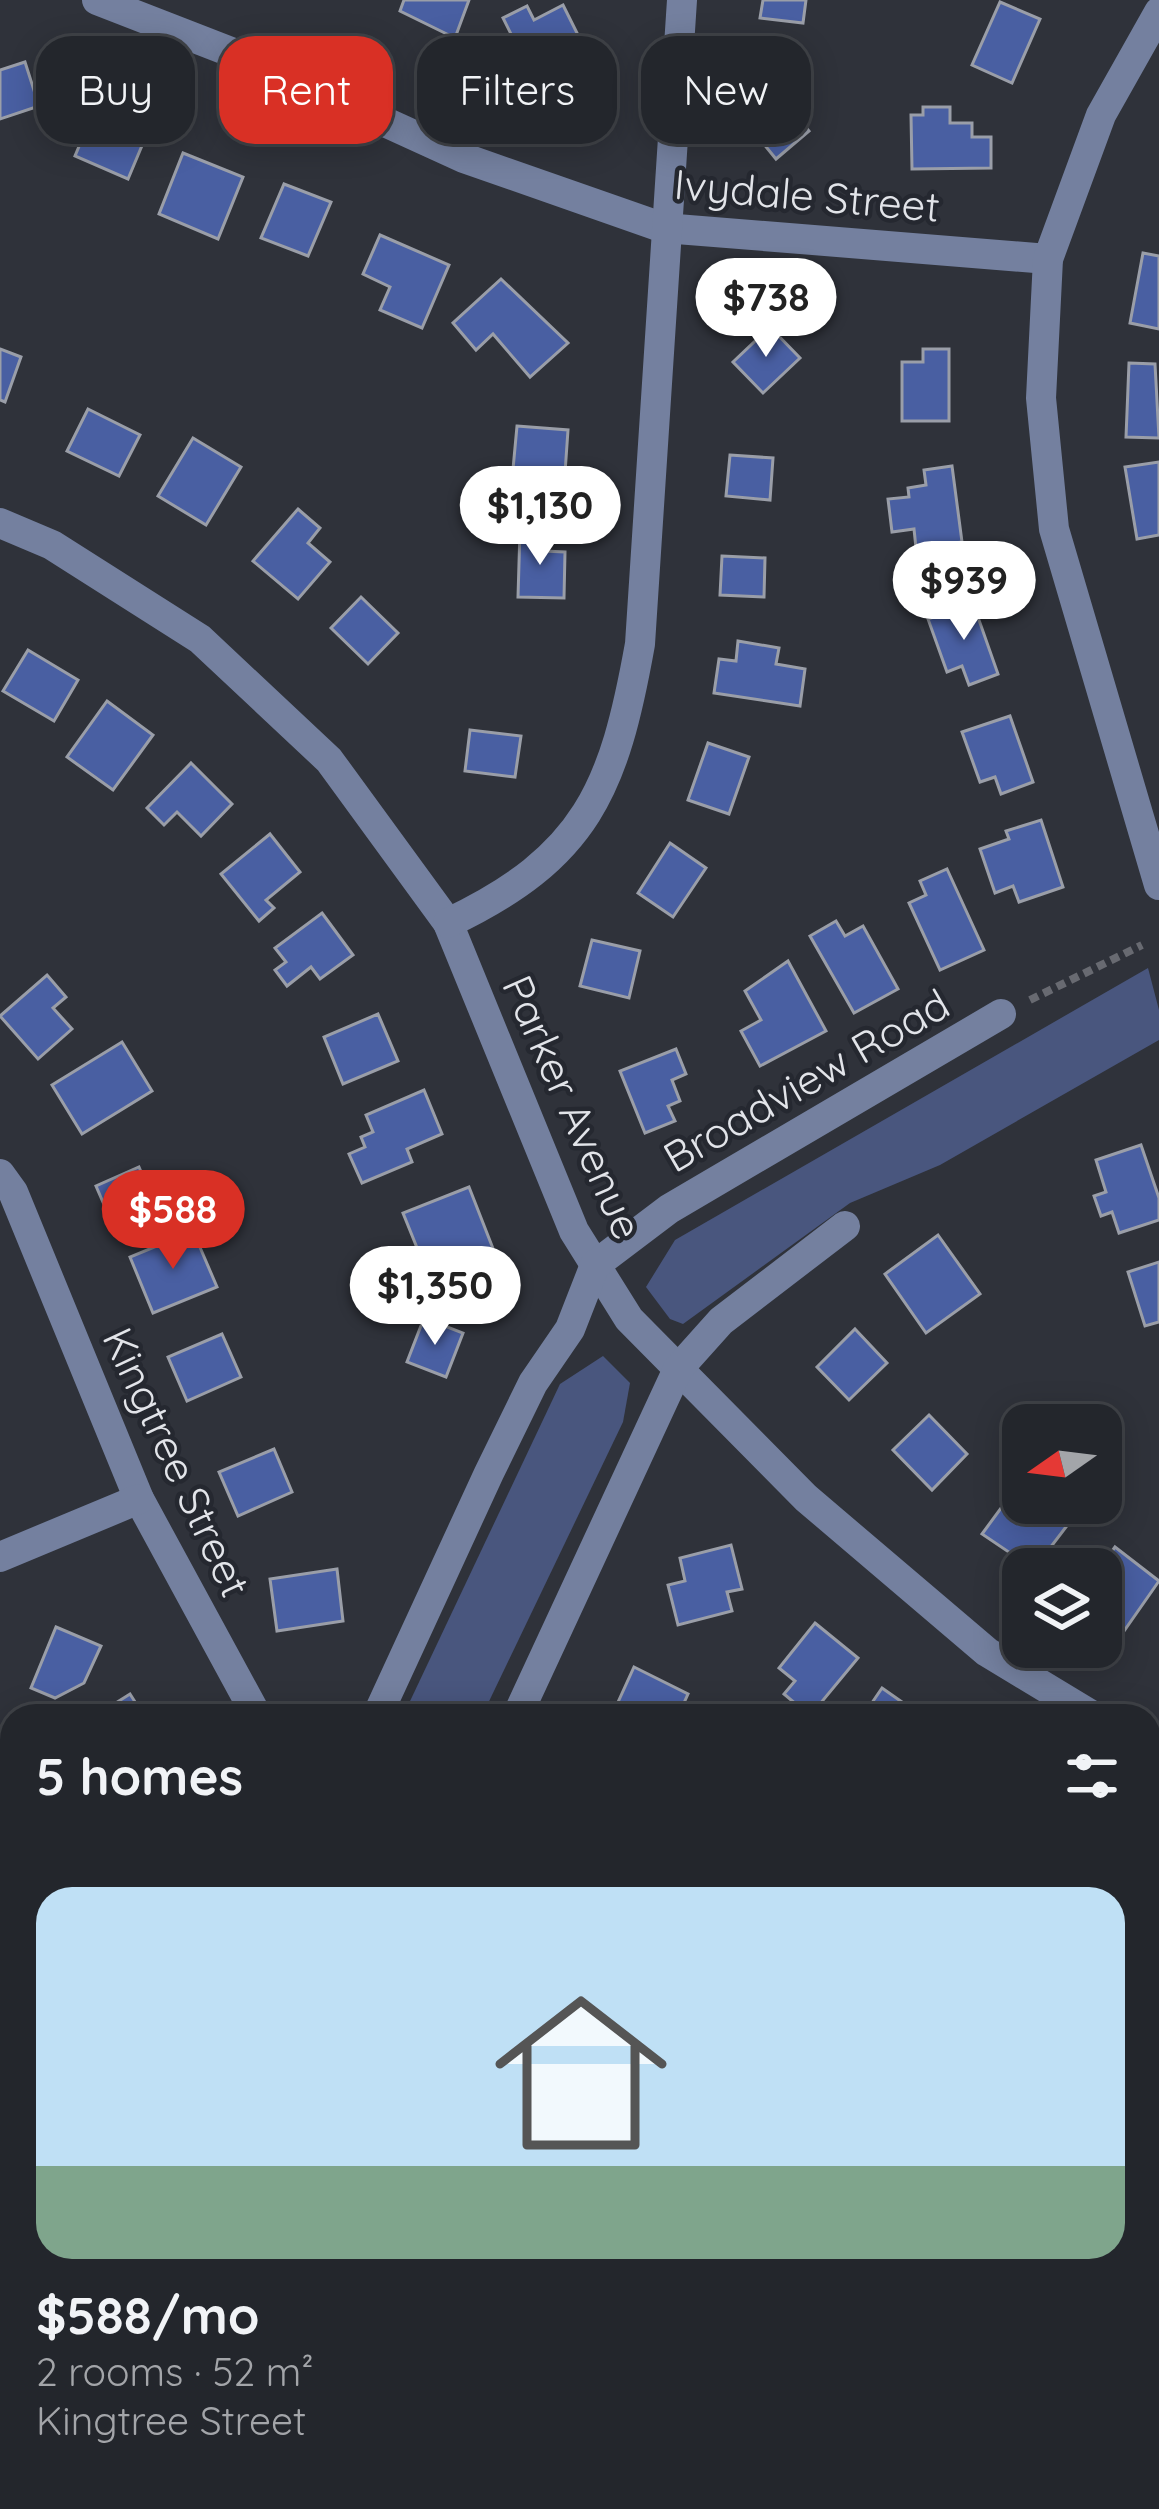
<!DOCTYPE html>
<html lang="en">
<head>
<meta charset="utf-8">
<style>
  :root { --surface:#23262c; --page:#2f3238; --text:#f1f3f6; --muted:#a3a5a9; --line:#404348; --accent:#d93025 }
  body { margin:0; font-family:Quicksand,sans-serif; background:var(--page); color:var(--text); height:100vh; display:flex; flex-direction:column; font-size:45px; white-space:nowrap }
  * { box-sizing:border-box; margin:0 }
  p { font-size:39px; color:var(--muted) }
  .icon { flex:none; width:66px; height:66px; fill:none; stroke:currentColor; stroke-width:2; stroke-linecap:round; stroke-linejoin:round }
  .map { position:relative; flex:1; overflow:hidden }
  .details { position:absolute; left:0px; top:1704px; width:1161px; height:807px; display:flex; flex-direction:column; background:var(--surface); border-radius:36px 36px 0 0; box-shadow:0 6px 30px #0003,0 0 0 3px var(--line) }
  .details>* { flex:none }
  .top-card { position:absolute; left:36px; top:36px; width:1089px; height:108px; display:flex; gap:24px }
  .needle { width:78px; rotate:256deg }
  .controls { position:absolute; left:1002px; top:1404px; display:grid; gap:24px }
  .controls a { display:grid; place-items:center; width:120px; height:120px; border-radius:24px; background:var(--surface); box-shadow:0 6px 30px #0003,0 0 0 3px var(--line); font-size:60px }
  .price { position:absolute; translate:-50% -102px; padding:0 27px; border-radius:42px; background:#fff; color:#222; font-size:39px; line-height:78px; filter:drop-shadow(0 3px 6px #0008) }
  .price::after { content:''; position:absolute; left:50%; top:72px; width:36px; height:27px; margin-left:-18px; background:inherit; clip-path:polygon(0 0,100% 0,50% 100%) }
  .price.current { background:var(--accent); color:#fff }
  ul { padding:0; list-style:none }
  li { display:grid; align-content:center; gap:24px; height:636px; padding:0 36px }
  li span { display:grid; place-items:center; height:372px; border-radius:36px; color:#555 }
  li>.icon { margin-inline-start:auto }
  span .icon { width:216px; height:216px; fill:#fffc; stroke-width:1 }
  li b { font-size:51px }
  h2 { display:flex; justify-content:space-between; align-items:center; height:144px; padding:0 36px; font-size:51px }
  .pill { padding:0 42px; border-radius:36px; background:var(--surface); box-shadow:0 6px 30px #0003,0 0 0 3px var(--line); font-size:42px; line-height:108px }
  .pill.current { background:var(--accent); color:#fff }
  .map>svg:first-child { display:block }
</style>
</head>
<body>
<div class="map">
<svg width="1159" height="2509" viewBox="0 0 1159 2509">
  <rect width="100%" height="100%" fill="#2f323a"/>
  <g fill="#49567e">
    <polygon points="1148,968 1159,1010 1159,1040 940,1165 850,1203 683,1324 670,1319 646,1287 675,1240"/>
    <polygon points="603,1356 630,1383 623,1422 482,1716 403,1716 560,1384"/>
    <polygon points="7,1781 12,1788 12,2499 757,2499 759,2509 0,2509 0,1784"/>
  </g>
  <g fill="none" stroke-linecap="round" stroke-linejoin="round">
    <polyline stroke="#0e1855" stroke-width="12" points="0,2134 12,2134"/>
  </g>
  <g fill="#495fa2" stroke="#9a9ea8" stroke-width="3">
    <polygon points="404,0 469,0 455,38 400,11"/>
    <polygon points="763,0 806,0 803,23 760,18"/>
    <polygon points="1000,2 1040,19 1012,83 972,65"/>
    <polygon points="563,5 585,49 530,72 503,18 527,6 534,20"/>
    <polygon points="25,62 39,106 0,119 0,70"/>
    <polygon points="782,98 809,131 776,159 749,126"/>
    <polygon points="923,107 950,107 950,123 972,123 972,137 991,137 991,168 912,169 911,115 923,115"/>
    <polygon points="93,113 146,136 128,179 75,156"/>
    <polygon points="183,153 243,177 218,239 159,214"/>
    <polygon points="284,184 331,202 308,256 261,238"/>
    <polygon points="380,235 449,265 422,328 380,310 390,287 363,274"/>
    <polygon points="1143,253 1159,256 1159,329 1130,323"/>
    <polygon points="501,279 568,343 530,377 493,334 476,350 453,323"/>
    <polygon points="770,327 800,358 763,393 733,362"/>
    <polygon points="0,349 21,357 5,402 0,400"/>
    <polygon points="923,349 949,349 949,421 902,421 902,362 923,362"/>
    <polygon points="1129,363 1155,364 1159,438 1126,437"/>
    <polygon points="88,409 140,435 119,476 67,451"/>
    <polygon points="517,426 568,430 565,473 513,469"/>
    <polygon points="193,438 241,467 206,525 158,496"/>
    <polygon points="730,455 773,458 770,500 726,496"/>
    <polygon points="1159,462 1159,535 1137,539 1125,467"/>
    <polygon points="952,466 962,542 916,548 914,529 892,532 888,499 909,497 908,488 926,485 924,470"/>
    <polygon points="298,509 320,528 308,543 330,562 298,599 253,561"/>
    <polygon points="520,530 544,531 544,551 565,552 564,598 518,597"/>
    <polygon points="722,556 765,558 764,597 720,595"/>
    <polygon points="361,597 398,633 368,664 331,628"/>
    <polygon points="973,603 998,674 969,685 962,666 947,672 928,619"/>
    <polygon points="738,641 779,648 776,664 805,669 800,706 714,693 719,659 736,661"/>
    <polygon points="28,650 78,680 54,721 3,691"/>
    <polygon points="107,701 153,735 113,790 67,757"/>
    <polygon points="1010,716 1033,782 1001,794 995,777 980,782 962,732"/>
    <polygon points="470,730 521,736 515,777 465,771"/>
    <polygon points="708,743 749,757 729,814 688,800"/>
    <polygon points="191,763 232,804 201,836 177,812 164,825 147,808"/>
    <polygon points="1041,820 1063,887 1019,902 1013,886 995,893 980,849 1009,839 1006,831"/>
    <polygon points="270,834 300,872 266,900 274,908 259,921 221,874"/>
    <polygon points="670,843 706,868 673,917 638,893"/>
    <polygon points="947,869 984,950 940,970 909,903 926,895 920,881"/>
    <polygon points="322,913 353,955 320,979 311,967 287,986 275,970 286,962 275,948"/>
    <polygon points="836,921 845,936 863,926 898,989 854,1013 810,936"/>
    <polygon points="592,940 640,951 629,998 580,986"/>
    <polygon points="788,961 826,1031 760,1066 741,1031 761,1020 745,991"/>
    <polygon points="47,975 66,997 53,1008 72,1029 38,1059 0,1016"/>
    <polygon points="378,1014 398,1061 343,1084 324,1037"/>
    <polygon points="122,1042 152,1091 82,1134 52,1085"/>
    <polygon points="676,1049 686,1074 672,1080 680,1101 668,1106 675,1121 645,1133 620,1071"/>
    <polygon points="424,1090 442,1134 407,1149 412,1162 362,1183 349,1154 365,1147 361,1137 373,1132 366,1115"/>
    <polygon points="1141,1145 1159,1198 1159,1220 1119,1233 1112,1212 1101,1216 1094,1196 1106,1192 1096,1160"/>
    <polygon points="139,1167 158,1211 115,1230 96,1186"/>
    <polygon points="469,1187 499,1264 461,1279 455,1264 428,1275 403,1213"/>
    <polygon points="193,1231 217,1287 153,1313 130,1257"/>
    <polygon points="938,1235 980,1294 926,1333 885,1274"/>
    <polygon points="1159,1262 1159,1322 1145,1326 1128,1272"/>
    <polygon points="424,1318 463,1333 446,1377 407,1362"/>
    <polygon points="855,1329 887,1363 849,1400 817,1367"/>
    <polygon points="222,1334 241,1377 187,1401 168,1357"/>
    <polygon points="929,1415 967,1454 932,1490 893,1450"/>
    <polygon points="274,1449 292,1492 238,1516 219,1472"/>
    <polygon points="1015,1489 1023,1503 1034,1503 1066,1527 1034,1569 982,1534"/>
    <polygon points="731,1545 742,1589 727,1592 732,1611 678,1625 668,1585 685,1581 680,1558"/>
    <polygon points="1115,1547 1159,1581 1124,1631 1101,1613 1099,1569"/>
    <polygon points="337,1569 343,1621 277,1631 270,1579"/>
    <polygon points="815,1623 858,1658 810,1716 784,1694 795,1681 779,1668"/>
    <polygon points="56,1627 101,1646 84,1683 55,1698 31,1688"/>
    <polygon points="634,1667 688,1694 678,1716 625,1716 614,1711"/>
    <polygon points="882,1688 922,1716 863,1716"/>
    <polygon points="130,1694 144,1716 95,1716"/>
    <polygon points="1149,1845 1159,1850 1159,1896 1149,1914"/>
    <polygon points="1159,2117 1159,2177 1149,2180 1149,2120"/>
    <polygon points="1070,2499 1134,2499 1126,2509 1083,2509"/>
  </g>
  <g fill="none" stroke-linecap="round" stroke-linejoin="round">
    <g stroke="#686a71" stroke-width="8" stroke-dasharray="9 6" stroke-linecap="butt">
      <polyline points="1030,1000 1142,945"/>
      <polyline points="0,2280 12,2270"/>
    </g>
    <g stroke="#74809f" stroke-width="30">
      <polyline points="97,0 236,54 464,158 664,228 1048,259"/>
      <polyline points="1159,12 1101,115 1048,259 1041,398 1054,529 1159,885"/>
      <polyline points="0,523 52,545 200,639 329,760 448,923 574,1231 629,1319 806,1498 987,1652 1093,1716"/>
      <path d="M448 923C587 857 614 789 640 644L682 0"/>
      <polyline points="0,1174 13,1192 139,1499 257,1716"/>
      <polyline points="0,1557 139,1499"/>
      <polyline points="377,1716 489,1473 533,1383 570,1329 595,1265 669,1209 1001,1014"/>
      <polyline points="517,1716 678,1369 721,1321 845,1226"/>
      <polyline points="1149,1750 1159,1756"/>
      <polyline points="1149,2261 1159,2258"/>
      <polyline points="927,2499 934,2509"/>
    </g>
  </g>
  <g text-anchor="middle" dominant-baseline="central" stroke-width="9" stroke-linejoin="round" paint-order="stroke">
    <g font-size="42" fill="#e2e4e9" stroke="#252830">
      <text transform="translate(807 195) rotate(5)">Ivydale Street</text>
      <text transform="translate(806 1080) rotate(-30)">Broadview Road</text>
      <text transform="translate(573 1107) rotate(66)">Parker Avenue</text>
      <text transform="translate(177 1462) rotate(65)">Kingtree Street</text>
    </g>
  </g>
</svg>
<div class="controls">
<a><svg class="needle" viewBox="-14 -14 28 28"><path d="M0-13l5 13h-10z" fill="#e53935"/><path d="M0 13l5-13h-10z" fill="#a3a5a9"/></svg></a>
<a><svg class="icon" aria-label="layers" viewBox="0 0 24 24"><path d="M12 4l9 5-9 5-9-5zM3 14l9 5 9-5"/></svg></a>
</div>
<b class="price" style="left:766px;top:360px">$738</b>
<b class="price" style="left:540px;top:568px">$1,130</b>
<b class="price" style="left:964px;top:643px">$939</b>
<b class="price current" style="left:173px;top:1272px">$588</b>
<b class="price" style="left:435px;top:1348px">$1,350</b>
<div class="top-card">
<a class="pill">Buy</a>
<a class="pill current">Rent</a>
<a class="pill">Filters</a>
<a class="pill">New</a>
</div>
<section class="details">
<h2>5 homes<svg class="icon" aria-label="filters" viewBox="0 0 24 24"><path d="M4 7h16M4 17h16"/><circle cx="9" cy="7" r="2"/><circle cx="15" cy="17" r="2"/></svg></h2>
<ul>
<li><span style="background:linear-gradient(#bfe0f5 75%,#7fa58c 0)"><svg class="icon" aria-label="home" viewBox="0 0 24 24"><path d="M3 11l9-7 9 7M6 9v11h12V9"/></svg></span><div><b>$588/mo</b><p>2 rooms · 52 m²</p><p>Kingtree Street</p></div></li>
</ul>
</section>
</div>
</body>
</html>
